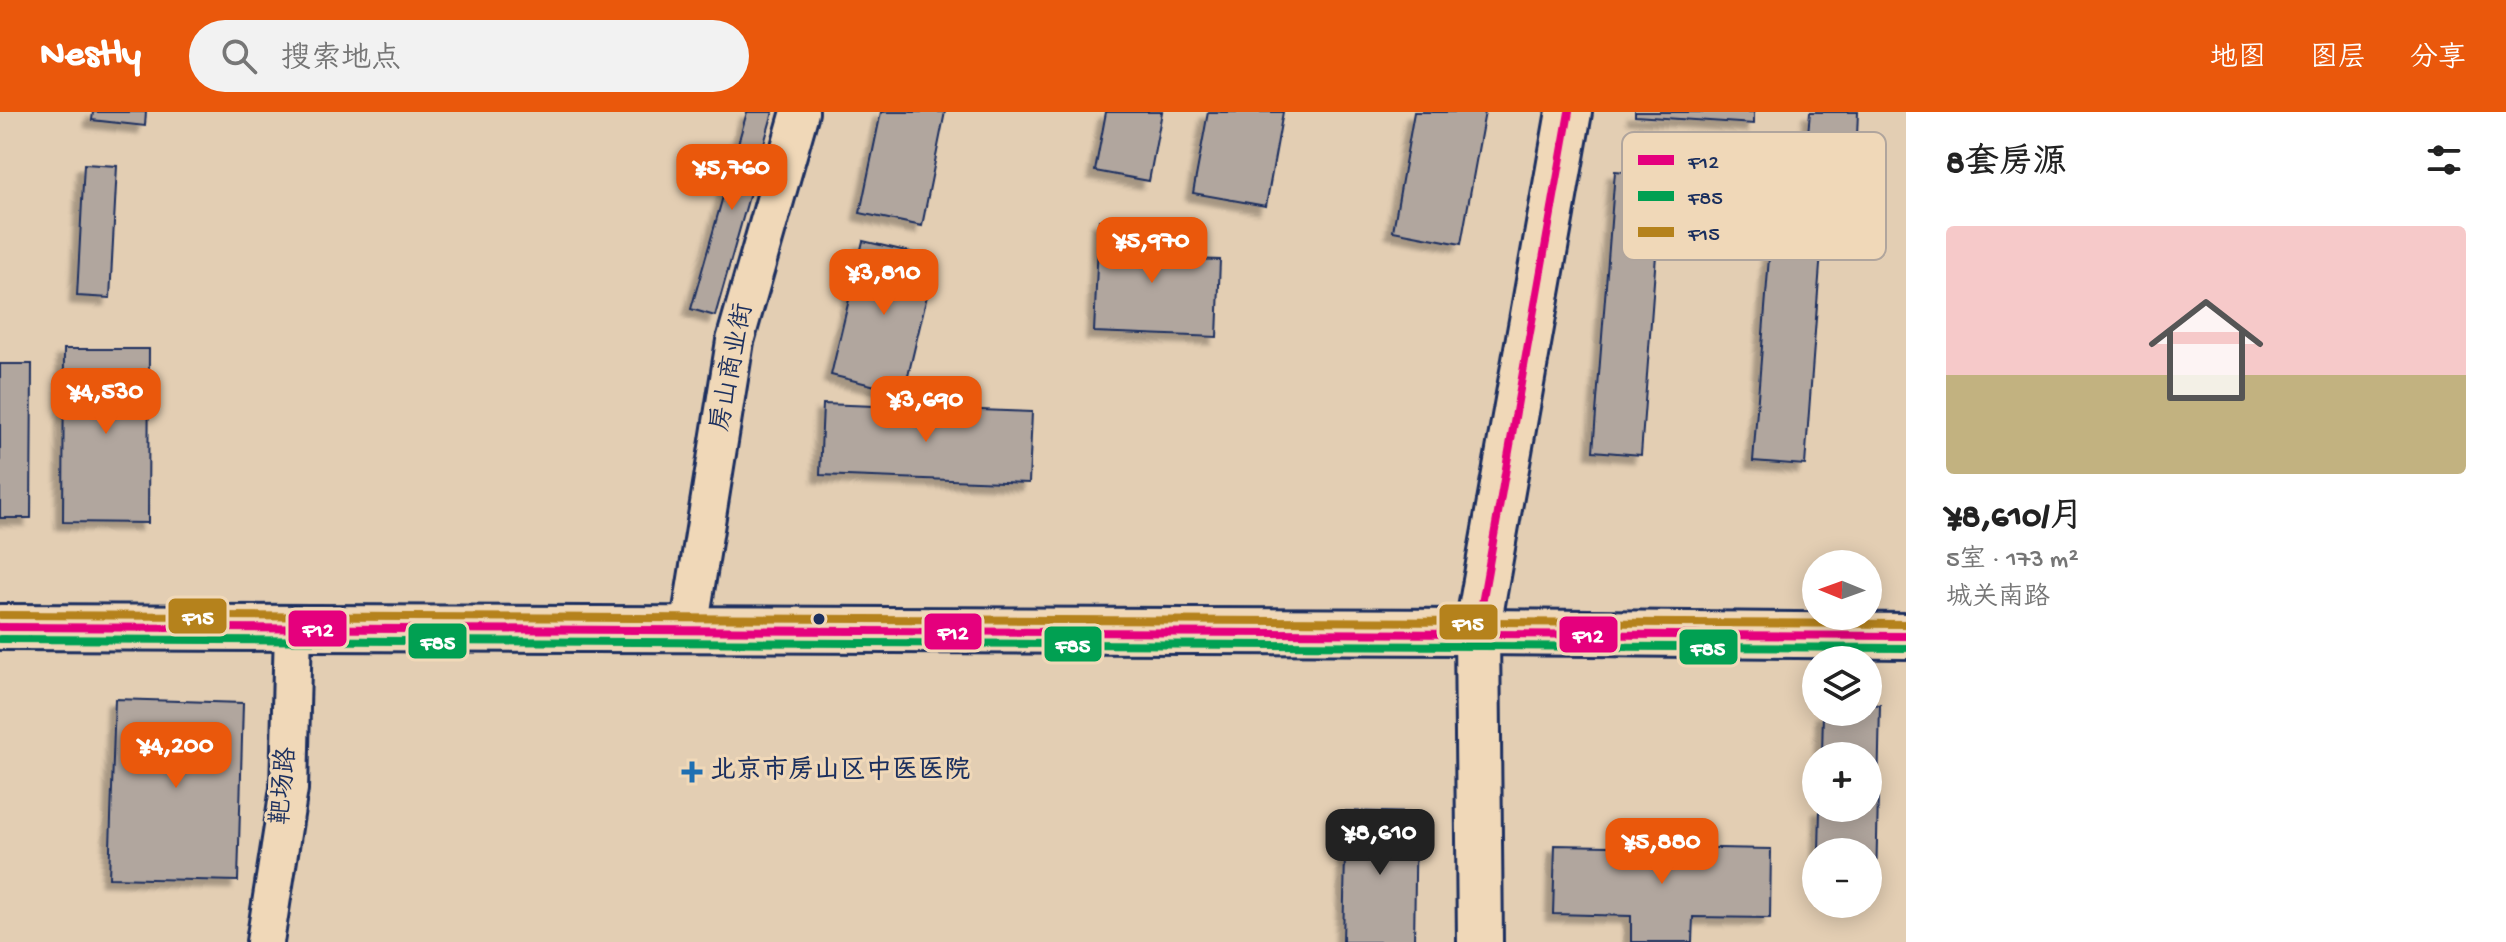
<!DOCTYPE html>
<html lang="zh">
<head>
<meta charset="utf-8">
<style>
  :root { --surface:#fff; --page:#f2f2f2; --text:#222; --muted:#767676; --line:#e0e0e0; --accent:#ea580c }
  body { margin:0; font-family:"Gochi Hand","LXGW WenKai TC",sans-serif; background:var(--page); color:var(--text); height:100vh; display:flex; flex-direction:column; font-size:30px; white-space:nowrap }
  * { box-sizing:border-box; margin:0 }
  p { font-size:26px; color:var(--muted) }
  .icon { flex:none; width:44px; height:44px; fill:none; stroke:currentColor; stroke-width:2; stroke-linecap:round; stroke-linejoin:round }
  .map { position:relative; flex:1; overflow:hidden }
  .sheet { display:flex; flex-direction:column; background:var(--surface); width:600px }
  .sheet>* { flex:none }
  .needle { width:52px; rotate:271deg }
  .fabs { position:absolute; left:1802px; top:438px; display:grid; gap:16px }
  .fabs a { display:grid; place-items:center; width:80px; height:80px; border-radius:50%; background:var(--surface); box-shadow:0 4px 20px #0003; font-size:40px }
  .price { position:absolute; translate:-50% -68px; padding:0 18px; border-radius:16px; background:var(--accent); color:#fff; font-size:26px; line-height:52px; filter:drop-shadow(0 2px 4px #0008) }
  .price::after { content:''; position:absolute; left:50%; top:48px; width:24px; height:18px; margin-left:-12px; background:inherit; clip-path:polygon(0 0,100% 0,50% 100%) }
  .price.active { background:#222; color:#fff }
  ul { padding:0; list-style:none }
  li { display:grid; align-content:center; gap:16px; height:424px; padding:0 40px }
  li+li { border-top:2px solid var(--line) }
  li span { display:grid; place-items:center; height:248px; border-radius:8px; color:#555 }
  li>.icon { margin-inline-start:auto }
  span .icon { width:144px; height:144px; fill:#fffc; stroke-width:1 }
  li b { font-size:34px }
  h2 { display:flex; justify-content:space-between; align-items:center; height:96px; padding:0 40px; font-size:34px }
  header { display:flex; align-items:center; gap:48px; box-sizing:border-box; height:112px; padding:0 40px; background:var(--accent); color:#fff }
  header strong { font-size:38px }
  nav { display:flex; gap:44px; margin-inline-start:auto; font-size:28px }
  .search { width:560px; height:72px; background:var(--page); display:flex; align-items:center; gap:20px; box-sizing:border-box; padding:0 28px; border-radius:44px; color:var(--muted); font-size:30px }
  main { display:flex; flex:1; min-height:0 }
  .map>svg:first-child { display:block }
</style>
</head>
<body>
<header>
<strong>Nestly</strong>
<div class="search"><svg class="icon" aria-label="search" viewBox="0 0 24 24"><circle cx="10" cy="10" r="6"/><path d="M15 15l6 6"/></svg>搜索地点</div>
<nav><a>地图</a><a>图层</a><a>分享</a></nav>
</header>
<main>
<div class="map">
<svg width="1906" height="830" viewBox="0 0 1906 830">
  <defs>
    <filter id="shadow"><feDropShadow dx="-7" dy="7" stdDeviation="2" flood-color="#0004"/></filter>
  </defs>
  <rect width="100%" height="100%" fill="#e3ceb3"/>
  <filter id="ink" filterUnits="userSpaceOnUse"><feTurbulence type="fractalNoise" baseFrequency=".0125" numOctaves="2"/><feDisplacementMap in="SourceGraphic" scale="16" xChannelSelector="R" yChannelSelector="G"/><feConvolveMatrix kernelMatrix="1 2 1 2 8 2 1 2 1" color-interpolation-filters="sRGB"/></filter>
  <g filter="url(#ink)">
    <g fill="#b1a69e" stroke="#1b2f5e" stroke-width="2" filter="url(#shadow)">
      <polygon points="93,0 146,0 145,14 92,8"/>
      <polygon points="747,0 773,0 715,204 691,197"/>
      <polygon points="881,0 945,0 922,114 860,101"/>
      <polygon points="1106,0 1162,0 1149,69 1095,59"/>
      <polygon points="1208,0 1283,0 1266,94 1193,81"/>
      <polygon points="1414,0 1485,0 1461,132 1393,119"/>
      <polygon points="1635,0 1754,0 1754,12 1635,4"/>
      <polygon points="1810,0 1858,0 1857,25 1808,22"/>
      <polygon points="84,52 117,54 110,186 77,184"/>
      <polygon points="1615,59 1662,63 1641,343 1593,339"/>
      <polygon points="1775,69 1826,73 1805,353 1753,349"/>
      <polygon points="1099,108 1161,111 1160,146 1220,148 1217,225 1094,220"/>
      <polygon points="863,129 936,146 904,281 831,263"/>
      <polygon points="64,237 149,237 148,411 63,410"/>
      <polygon points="0,252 32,252 31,406 0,406"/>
      <polygon points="823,292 1032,300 1029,371 820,363"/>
      <polygon points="115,587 243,591 238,769 109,766"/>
      <polygon points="1868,592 1880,593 1876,772 1868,772 1868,740 1819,740 1820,696 1868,696 1868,644 1822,644 1823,600 1868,600"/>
      <polygon points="1346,699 1416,701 1414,830 1343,830"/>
      <polygon points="1555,733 1771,737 1770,806 1693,805 1692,830 1631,830 1631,804 1553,802"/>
    </g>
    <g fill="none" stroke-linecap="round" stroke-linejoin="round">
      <g stroke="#1b2f5e" stroke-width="42">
        <g id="street">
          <polyline points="689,517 735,229 800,0"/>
          <polyline points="265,830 289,677 293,516"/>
        </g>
      </g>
      <g stroke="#1b2f5e" stroke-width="50">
        <g id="secondary">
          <polyline points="0,515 1477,520 1906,524"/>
          <polyline points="1480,830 1477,520 1569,0"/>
        </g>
      </g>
      <use href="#street" stroke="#f0d8b8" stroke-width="36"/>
      <use href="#secondary" stroke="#f0d8b8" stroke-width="44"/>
      <g stroke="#f0d8b8" stroke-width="14">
        <g id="bus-1">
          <polyline points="0,515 1906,524"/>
          <polyline points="1477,520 1569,0"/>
        </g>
      </g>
      <g stroke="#f0d8b8" stroke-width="14">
        <polyline id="bus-2" points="0,527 1906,536"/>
      </g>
      <g stroke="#f0d8b8" stroke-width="14">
        <polyline id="bus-3" points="0,503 1906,512"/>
      </g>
      <use href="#bus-1" stroke="#e5007d" stroke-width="8"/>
      <use href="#bus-2" stroke="#01a052" stroke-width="8"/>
      <use href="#bus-3" stroke="#b5821c" stroke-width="8"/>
    </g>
  </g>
  <circle fill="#1b2f5e" stroke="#f0d8b8" stroke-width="3" cx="819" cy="507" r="7"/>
  <path fill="#1f6fb2" stroke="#f0d8b8" stroke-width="3" d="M688 648h8v8h8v8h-8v8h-8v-8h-8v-8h8z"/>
  <g text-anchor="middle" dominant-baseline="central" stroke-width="6" stroke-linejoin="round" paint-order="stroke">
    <g font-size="26" fill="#1b2f5e" stroke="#f0d8b8">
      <text transform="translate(734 256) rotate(-79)">房山商业街</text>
      <text transform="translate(286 674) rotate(-85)">靶场路</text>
    </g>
    <g font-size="26" font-weight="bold" fill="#1b2f5e" stroke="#f0d8b8" text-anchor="start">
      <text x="710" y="660">北京市房山区中医医院</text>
    </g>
  </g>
  <rect x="1622" y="20" width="264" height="128" rx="12" fill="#f0d8b8" stroke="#b0a59d" stroke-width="2"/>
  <rect x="1638" y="43" width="36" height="10" fill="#e5007d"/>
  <rect x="1638" y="79" width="36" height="10" fill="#01a052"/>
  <rect x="1638" y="115" width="36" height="10" fill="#b5821c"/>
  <g font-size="22" fill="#1b2f5e">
    <text x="1688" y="56">F12</text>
    <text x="1688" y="92">F85</text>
    <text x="1688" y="128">F15</text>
  </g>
  <g stroke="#f0d8b8" stroke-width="3">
    <rect x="167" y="485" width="61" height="38" rx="8" fill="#b5821c"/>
    <rect x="1438" y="491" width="61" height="38" rx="8" fill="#b5821c"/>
    <rect x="287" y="497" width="61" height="39" rx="8" fill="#e5007d"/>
    <rect x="923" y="500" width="60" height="39" rx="8" fill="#e5007d"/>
    <rect x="1558" y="503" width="61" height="39" rx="8" fill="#e5007d"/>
    <rect x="407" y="510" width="61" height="38" rx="8" fill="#01a052"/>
    <rect x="1043" y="513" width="60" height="38" rx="8" fill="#01a052"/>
    <rect x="1678" y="516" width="61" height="38" rx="8" fill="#01a052"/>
  </g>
  <g font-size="22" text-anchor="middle" font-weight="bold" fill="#fff">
    <text x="198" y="512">F15</text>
    <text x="1468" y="518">F15</text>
    <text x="318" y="524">F12</text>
    <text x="953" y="527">F12</text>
    <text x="1588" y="530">F12</text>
    <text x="438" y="537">F85</text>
    <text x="1073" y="540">F85</text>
    <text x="1708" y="543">F85</text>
  </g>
</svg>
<div class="fabs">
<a><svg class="needle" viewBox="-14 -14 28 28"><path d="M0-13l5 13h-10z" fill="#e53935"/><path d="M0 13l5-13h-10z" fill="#767676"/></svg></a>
<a><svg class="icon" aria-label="layers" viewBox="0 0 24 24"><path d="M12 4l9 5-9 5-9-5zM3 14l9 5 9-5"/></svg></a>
<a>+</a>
<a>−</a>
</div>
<b class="price" style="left:732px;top:100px">¥5,760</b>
<b class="price" style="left:1152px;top:173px">¥5,970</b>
<b class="price" style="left:884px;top:205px">¥3,810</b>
<b class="price" style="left:106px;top:324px">¥4,530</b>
<b class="price" style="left:926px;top:332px">¥3,690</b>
<b class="price" style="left:176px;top:678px">¥4,200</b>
<b class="price active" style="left:1380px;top:765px">¥8,610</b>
<b class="price" style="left:1662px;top:774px">¥5,880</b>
</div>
<section class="sheet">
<h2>8套房源<svg class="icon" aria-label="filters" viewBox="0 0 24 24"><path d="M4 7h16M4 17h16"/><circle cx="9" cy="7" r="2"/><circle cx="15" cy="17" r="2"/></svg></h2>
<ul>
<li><span style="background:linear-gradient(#f6c9c9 60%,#c2b280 0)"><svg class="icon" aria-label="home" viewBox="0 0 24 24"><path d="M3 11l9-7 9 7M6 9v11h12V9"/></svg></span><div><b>¥8,610/月</b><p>5室 · 173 m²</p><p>城关南路</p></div></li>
</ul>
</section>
</main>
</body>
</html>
